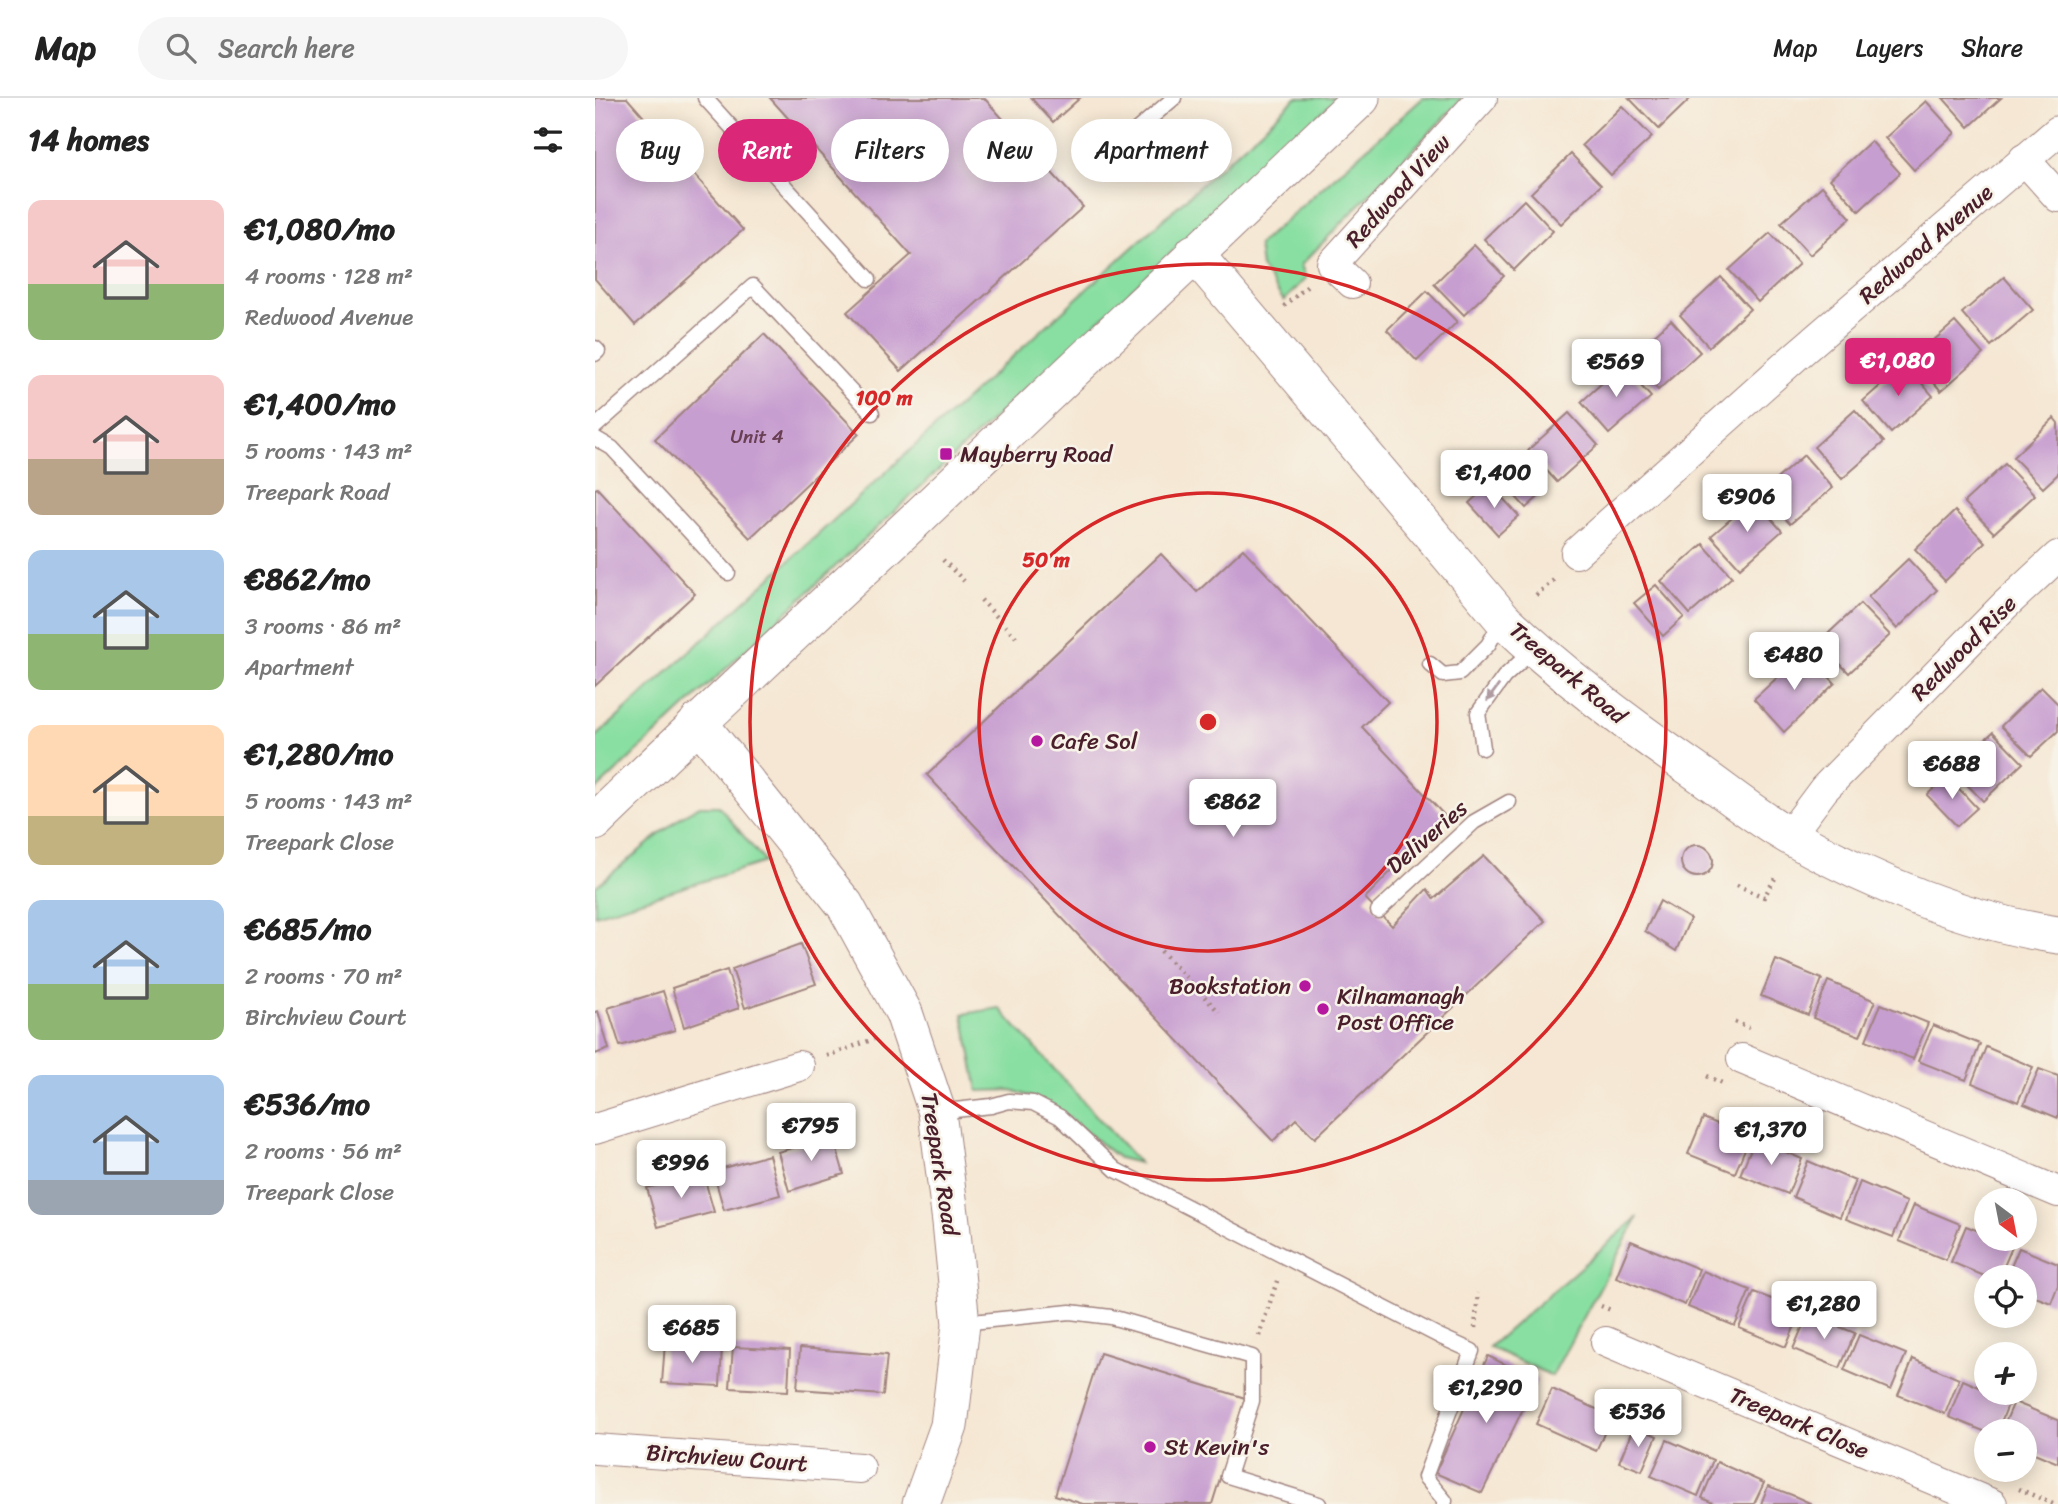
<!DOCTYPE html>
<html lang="en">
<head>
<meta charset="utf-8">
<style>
  :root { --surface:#fff; --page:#f6f6f6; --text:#222; --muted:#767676; --line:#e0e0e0; --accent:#db2777 }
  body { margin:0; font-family:Sriracha,sans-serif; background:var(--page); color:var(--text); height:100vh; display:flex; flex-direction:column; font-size:26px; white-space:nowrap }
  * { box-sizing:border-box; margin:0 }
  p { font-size:23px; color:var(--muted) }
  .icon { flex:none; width:38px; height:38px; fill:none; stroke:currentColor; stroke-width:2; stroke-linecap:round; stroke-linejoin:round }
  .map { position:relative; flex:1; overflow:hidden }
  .drawer { display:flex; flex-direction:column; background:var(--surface); width:595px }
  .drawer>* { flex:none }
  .guide { position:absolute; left:21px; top:21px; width:665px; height:63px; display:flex; gap:14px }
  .needle { width:46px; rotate:148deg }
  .fabs { position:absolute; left:1379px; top:1090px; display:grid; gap:14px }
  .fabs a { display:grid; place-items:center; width:63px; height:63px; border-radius:50%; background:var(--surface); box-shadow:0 4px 18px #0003; font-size:35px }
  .price { position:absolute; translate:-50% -60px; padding:0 16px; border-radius:7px; background:#fff; color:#222; font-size:23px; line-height:46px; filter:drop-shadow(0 2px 4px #0008) }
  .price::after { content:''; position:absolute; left:50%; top:42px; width:21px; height:16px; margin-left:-10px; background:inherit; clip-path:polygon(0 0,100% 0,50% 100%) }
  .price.selected { background:var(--accent); color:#fff }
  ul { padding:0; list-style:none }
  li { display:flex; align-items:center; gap:21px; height:175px; padding:0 28px }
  li span { display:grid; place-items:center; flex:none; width:196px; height:140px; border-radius:14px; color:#555 }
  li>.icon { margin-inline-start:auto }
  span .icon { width:84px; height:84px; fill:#fffc; stroke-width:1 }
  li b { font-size:30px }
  h2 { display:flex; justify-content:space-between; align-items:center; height:84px; padding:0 28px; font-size:30px }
  .chip { padding:0 24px; border-radius:32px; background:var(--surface); box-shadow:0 4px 18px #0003; font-size:24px; line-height:63px }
  .chip.selected { background:var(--accent); color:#fff }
  header { display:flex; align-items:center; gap:42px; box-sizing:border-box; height:98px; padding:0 35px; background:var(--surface); border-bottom:2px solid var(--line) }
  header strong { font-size:33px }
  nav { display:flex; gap:38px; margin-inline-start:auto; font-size:24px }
  .search { width:490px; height:63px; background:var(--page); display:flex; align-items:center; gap:18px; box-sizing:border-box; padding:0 24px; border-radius:38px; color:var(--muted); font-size:26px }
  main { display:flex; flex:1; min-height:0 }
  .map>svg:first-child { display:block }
</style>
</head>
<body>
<header>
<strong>Map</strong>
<div class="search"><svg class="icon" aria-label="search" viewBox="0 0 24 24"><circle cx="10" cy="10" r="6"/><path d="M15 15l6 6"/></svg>Search here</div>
<nav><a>Map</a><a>Layers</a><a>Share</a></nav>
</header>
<main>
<section class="drawer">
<h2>14 homes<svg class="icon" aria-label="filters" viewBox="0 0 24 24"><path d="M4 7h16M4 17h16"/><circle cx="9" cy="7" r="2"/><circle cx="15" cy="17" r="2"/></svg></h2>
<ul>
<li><span style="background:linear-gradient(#f6c9c9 60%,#8fb573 0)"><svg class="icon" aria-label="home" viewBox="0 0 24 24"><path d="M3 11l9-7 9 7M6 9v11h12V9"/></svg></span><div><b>€1,080/mo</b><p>4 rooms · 128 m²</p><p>Redwood Avenue</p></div></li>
<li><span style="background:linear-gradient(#f6c9c9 60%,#b9a48a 0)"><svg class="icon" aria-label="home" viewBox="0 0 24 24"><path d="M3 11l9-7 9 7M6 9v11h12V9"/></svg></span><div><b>€1,400/mo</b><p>5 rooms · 143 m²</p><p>Treepark Road</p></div></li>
<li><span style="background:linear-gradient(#a9c7e8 60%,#8fb573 0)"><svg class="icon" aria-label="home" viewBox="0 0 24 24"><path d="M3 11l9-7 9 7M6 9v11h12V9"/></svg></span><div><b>€862/mo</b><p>3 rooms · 86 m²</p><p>Apartment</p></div></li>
<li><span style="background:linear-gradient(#ffd9b3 65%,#c2b280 0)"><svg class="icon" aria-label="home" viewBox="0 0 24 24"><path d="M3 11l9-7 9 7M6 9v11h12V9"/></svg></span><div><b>€1,280/mo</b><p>5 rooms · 143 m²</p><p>Treepark Close</p></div></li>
<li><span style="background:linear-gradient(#a9c7e8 60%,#8fb573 0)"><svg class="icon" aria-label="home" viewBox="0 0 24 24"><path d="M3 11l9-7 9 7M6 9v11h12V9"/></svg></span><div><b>€685/mo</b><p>2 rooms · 70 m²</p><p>Birchview Court</p></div></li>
<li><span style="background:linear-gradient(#a9c7e8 75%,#9aa5b1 0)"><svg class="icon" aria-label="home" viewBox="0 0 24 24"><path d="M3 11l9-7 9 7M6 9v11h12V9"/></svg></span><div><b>€536/mo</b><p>2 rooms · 56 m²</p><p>Treepark Close</p></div></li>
</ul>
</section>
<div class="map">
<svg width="1463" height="1406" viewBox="0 0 1463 1406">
  <rect width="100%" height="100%" fill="#f7f3e8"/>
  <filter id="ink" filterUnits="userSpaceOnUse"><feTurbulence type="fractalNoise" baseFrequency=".0143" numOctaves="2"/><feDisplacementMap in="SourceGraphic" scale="14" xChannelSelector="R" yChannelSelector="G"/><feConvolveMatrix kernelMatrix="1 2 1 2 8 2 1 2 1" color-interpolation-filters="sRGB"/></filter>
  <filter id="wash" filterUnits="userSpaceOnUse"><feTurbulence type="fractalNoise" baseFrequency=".00686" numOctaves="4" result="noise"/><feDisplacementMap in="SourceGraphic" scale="28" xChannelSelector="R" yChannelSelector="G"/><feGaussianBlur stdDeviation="1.57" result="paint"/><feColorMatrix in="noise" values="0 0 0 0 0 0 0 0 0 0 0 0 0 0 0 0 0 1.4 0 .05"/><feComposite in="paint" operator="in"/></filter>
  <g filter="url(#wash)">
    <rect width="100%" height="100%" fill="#f5e7d3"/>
    <g fill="#89dfa2" stroke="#6a7f66" stroke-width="2">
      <polygon points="701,0 742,0 0,693 0,640"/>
      <polygon points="828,0 868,0 706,167 711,180 689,203 666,169 663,147"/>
      <polygon points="105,708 124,708 170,764 0,817 0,789 87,718"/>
      <polygon points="404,910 544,1065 524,1060 457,1007 417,992 383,993 368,916"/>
      <polygon points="1043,1119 957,1278 894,1249"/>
    </g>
    <g id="blocks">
      <g fill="#c79ed0">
        <polygon points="0,0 32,0 148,132 40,227 0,181"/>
        <polygon points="175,0 389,0 488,109 306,273 252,214 316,157"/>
        <polygon points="436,0 485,0 458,24"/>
        <polygon points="1034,0 1096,0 1064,31"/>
        <polygon points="1348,0 1406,0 1374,29"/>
        <polygon points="1331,3 1360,35 1319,72 1290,40"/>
        <polygon points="1027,8 1057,39 1016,77 987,47"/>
        <polygon points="1276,43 1305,75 1264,113 1235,81"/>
        <polygon points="976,56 1006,87 966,126 936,95"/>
        <polygon points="1227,88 1256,120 1215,157 1186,125"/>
        <polygon points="929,102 958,133 919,172 889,141"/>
        <polygon points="1175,135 1204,166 1163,204 1134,172"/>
        <polygon points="879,147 909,178 869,217 839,186"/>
        <polygon points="1126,179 1155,211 1114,249 1085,217"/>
        <polygon points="1409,179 1438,212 1396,248 1367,215"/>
        <polygon points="832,193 862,224 822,263 792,232"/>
        <polygon points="1076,222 1105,254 1063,292 1034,260"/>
        <polygon points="1360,224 1388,256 1346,293 1318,260"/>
        <polygon points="169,236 264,336 155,440 60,341"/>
        <polygon points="1310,266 1338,298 1296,335 1268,303"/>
        <polygon points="1027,267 1056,299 1014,336 986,304"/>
        <polygon points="1260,312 1289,344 1247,381 1219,349"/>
        <polygon points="974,315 1003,347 962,384 933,352"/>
        <polygon points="1459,320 1463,325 1463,376 1448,390 1418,359"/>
        <polygon points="1209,357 1238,390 1195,426 1167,394"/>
        <polygon points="923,359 952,391 931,410 902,378"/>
        <polygon points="1410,366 1440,397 1399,435 1369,404"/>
        <polygon points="895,386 924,418 903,437 874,405"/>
        <polygon points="2,390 100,496 0,588 0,391"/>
        <polygon points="1159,401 1187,433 1145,470 1116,438"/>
        <polygon points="1360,413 1390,444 1350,483 1320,451"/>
        <polygon points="1108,446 1137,479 1095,516 1066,483"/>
        <polygon points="648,451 793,604 767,629 850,718 770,800 797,828 832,791 839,801 889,758 950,823 720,1040 701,1021 678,1043 332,677 566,456 602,494"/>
        <polygon points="1313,461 1342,492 1302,531 1273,499"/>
        <polygon points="1061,487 1089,519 1068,538 1039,505"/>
        <polygon points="1265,506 1295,537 1254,575 1224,544"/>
        <polygon points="1210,554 1240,585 1189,634 1159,601"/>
        <polygon points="1446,589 1463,606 1463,633 1436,658 1406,628"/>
        <polygon points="1398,634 1428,665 1388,703 1358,672"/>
        <polygon points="1352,678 1382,710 1362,728 1332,697"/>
        <circle cx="1102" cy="763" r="16"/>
        <polygon points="1065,803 1095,821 1081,853 1050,833"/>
        <polygon points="206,846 221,886 150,910 137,871"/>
        <polygon points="1181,862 1227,881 1213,917 1166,898"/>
        <polygon points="132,872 144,910 89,929 77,890"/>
        <polygon points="1233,883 1280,903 1265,938 1218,920"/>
        <polygon points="68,893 80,932 25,948 13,910"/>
        <polygon points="1286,906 1333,925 1318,961 1271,942"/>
        <polygon points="3,913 14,951 0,956 0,914"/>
        <polygon points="1338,927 1385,946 1371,982 1323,963"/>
        <polygon points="1391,949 1438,969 1423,1004 1377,985"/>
        <polygon points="1444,971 1463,978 1463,1020 1429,1006"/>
        <polygon points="1108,1020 1155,1039 1140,1075 1093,1056"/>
        <polygon points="238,1038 249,1076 194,1093 183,1054"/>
        <polygon points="1160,1041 1207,1061 1193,1096 1145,1077"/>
        <polygon points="174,1057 185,1097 129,1112 118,1073"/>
        <polygon points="1213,1063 1260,1083 1245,1119 1198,1099"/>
        <polygon points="108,1075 119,1114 63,1129 52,1090"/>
        <polygon points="1265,1084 1312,1104 1298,1139 1251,1121"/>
        <polygon points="1319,1107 1365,1126 1351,1162 1304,1143"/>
        <polygon points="1371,1128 1391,1136 1391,1141 1403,1141 1418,1147 1404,1180 1394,1180 1356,1164"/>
        <polygon points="1036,1143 1104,1171 1090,1207 1021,1179"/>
        <polygon points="1424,1150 1463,1166 1463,1187 1456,1205 1430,1195 1430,1180 1411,1180"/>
        <polygon points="1108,1173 1155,1192 1140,1228 1093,1209"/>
        <polygon points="1159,1194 1206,1213 1191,1249 1144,1230"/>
        <polygon points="1213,1216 1260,1235 1245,1270 1198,1251"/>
        <polygon points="1264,1237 1311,1256 1296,1292 1249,1272"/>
        <polygon points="70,1245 127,1248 125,1288 67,1285"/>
        <polygon points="138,1249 195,1252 193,1293 135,1290"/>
        <polygon points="205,1250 292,1257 288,1297 202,1291"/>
        <polygon points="505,1255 650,1300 617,1406 488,1406 460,1397"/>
        <polygon points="893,1258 942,1282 887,1395 840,1375"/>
        <polygon points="1318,1261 1364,1281 1350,1316 1303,1297"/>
        <polygon points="1368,1282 1391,1292 1391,1295 1399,1295 1415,1302 1402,1334 1391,1334 1354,1319"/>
        <polygon points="957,1291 1017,1318 1001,1353 941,1326"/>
        <polygon points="1419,1304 1463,1322 1463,1365 1430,1351 1430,1334 1406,1334"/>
        <polygon points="1039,1328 1062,1338 1047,1373 1024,1364"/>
        <polygon points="1072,1342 1118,1362 1103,1398 1056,1378"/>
        <polygon points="1122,1364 1169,1385 1159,1406 1120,1406 1107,1400"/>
        <polygon points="1173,1388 1197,1397 1217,1406 1166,1406"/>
      </g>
    </g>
  </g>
  <g filter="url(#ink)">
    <use href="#blocks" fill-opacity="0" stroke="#a0837f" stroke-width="2"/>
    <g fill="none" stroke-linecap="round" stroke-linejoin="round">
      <g stroke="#a0837f" stroke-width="17">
        <g id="service">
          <polyline points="110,0 274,181"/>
          <polyline points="503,65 579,0"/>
          <polyline points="0,250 3,253 0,256"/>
          <polyline points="0,329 158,188 277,315"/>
          <polyline points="0,340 17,350 133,475"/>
          <polyline points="835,566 848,577 865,575 893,547 908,521"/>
          <polyline points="888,650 883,615 909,579 939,551"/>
          <polyline points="783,813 879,724 914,704"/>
          <polyline points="342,1014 396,1008 414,1003 438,1005 465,1019 521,1072 846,1239 877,1253 830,1379 850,1403 849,1406"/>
          <polyline points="367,1225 475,1214 516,1219 657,1259 657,1303 633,1378 724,1406"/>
        </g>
      </g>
      <g stroke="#a0837f" stroke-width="32">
        <g id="minor">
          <polyline points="1429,61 1463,99"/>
          <polyline points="757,185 737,166 887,0"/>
          <polyline points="981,455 1200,259 1463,33"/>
          <polyline points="1194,738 1229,691 1409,508 1463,458"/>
          <polyline points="1147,961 1463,1094"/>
          <polyline points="0,1031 204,968"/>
          <polyline points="1011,1244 1397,1406"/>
          <polyline points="0,1351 265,1370"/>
        </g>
      </g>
      <g stroke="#a0837f" stroke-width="39">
        <g id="tertiary">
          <path d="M599 155 908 521C967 577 1032 626 1099 672 1131 694 1162 720 1196 739 1275 783 1372 824 1463 837"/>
          <polyline points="103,624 250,807 309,915 342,1014 356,1124 366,1226 354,1328 326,1406"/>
          <path d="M0 724C104 623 210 525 316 426 466 284 615 141 766 0"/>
        </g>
      </g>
      <g stroke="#a0837f" stroke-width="4.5" stroke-dasharray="2 5" stroke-linecap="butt">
        <polyline points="689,208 715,186"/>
        <polyline points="348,462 369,483"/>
        <polyline points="941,497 961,480"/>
        <polyline points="386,502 421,539"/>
        <polyline points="1142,787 1169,799 1182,777"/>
        <polyline points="566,853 624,914"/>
        <polyline points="1140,924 1154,930"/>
        <polyline points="232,958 279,941"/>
        <polyline points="1112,978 1127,985"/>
        <polyline points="1006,1208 1018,1213"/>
        <polyline points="880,1230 883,1195"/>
        <polyline points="664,1238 683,1180"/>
        <polyline points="1424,1391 1458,1406"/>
      </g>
      <use href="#service" stroke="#fff" stroke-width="14"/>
      <use href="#minor" stroke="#fff" stroke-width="30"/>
      <use href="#tertiary" stroke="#fff" stroke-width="37"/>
    </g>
    <defs><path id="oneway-solid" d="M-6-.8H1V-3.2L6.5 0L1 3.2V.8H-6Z" transform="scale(1.75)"/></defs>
    <use fill="#ae9aa0" href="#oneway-solid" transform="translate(898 595) rotate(126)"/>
  </g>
  <g fill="none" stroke="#d62828" stroke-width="3.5">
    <circle cx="613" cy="624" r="229"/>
    <circle cx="613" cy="624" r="458"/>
  </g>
  <g fill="#b5179e" stroke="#f7f3e8" stroke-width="2.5">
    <rect x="344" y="349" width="14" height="14" rx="3.5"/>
    <circle cx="442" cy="643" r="7"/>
    <circle cx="710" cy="888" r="7"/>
    <circle cx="728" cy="911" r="7"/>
    <circle cx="555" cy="1349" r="7"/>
  </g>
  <g text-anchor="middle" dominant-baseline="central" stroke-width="5" stroke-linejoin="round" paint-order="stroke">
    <g font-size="19" fill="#693f54">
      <text x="162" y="338">Unit 4</text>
    </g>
    <g font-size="23" fill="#4a1f2b" stroke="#f7f3e8">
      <text transform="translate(803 93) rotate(-48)">Redwood View</text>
      <text transform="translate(1331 146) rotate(-41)">Redwood Avenue</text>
      <text transform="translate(1369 550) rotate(-45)">Redwood Rise</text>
      <text transform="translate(973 575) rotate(40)">Treepark Road</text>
      <text transform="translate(832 739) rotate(-41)">Deliveries</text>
      <text transform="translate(345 1066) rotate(81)">Treepark Road</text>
      <text transform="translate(1204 1325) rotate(23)">Treepark Close</text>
      <text transform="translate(132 1360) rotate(4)">Birchview Court</text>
    </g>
    <g font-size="23" fill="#4a1f2b" stroke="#f7f3e8" text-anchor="start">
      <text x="365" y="356">Mayberry Road</text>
      <text x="456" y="643">Cafe Sol</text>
      <text x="696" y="888" text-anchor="end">Bookstation</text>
      <text x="742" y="898">Kilnamanagh<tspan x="742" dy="26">Post Office</tspan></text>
      <text x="569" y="1349">St Kevin's</text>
    </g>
  </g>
  <circle cx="613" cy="624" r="10" fill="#d62828" stroke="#f7f3e8" stroke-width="3.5"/>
  <g font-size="21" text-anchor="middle" font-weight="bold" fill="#d62828" stroke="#f7f3e8" stroke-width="5" stroke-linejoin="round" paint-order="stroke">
    <text x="289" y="307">100 m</text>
    <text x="451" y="469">50 m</text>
  </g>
</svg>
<div class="fabs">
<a><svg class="needle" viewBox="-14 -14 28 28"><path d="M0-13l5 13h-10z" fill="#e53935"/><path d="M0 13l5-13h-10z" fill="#767676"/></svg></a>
<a><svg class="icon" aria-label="locate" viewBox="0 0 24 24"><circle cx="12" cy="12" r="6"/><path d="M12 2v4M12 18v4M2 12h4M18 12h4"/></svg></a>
<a>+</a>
<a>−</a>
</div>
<b class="price selected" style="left:1303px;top:300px">€1,080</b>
<b class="price" style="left:1021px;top:301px">€569</b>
<b class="price" style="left:899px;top:412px">€1,400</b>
<b class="price" style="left:1152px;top:436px">€906</b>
<b class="price" style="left:1199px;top:594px">€480</b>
<b class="price" style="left:1357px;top:703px">€688</b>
<b class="price" style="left:638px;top:741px">€862</b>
<b class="price" style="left:216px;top:1065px">€795</b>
<b class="price" style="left:1176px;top:1069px">€1,370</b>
<b class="price" style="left:86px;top:1102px">€996</b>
<b class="price" style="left:1229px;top:1243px">€1,280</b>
<b class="price" style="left:97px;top:1267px">€685</b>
<b class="price" style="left:891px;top:1327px">€1,290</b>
<b class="price" style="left:1043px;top:1351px">€536</b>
<div class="guide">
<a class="chip">Buy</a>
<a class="chip selected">Rent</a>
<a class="chip">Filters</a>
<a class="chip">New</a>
<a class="chip">Apartment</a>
</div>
</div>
</main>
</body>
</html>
